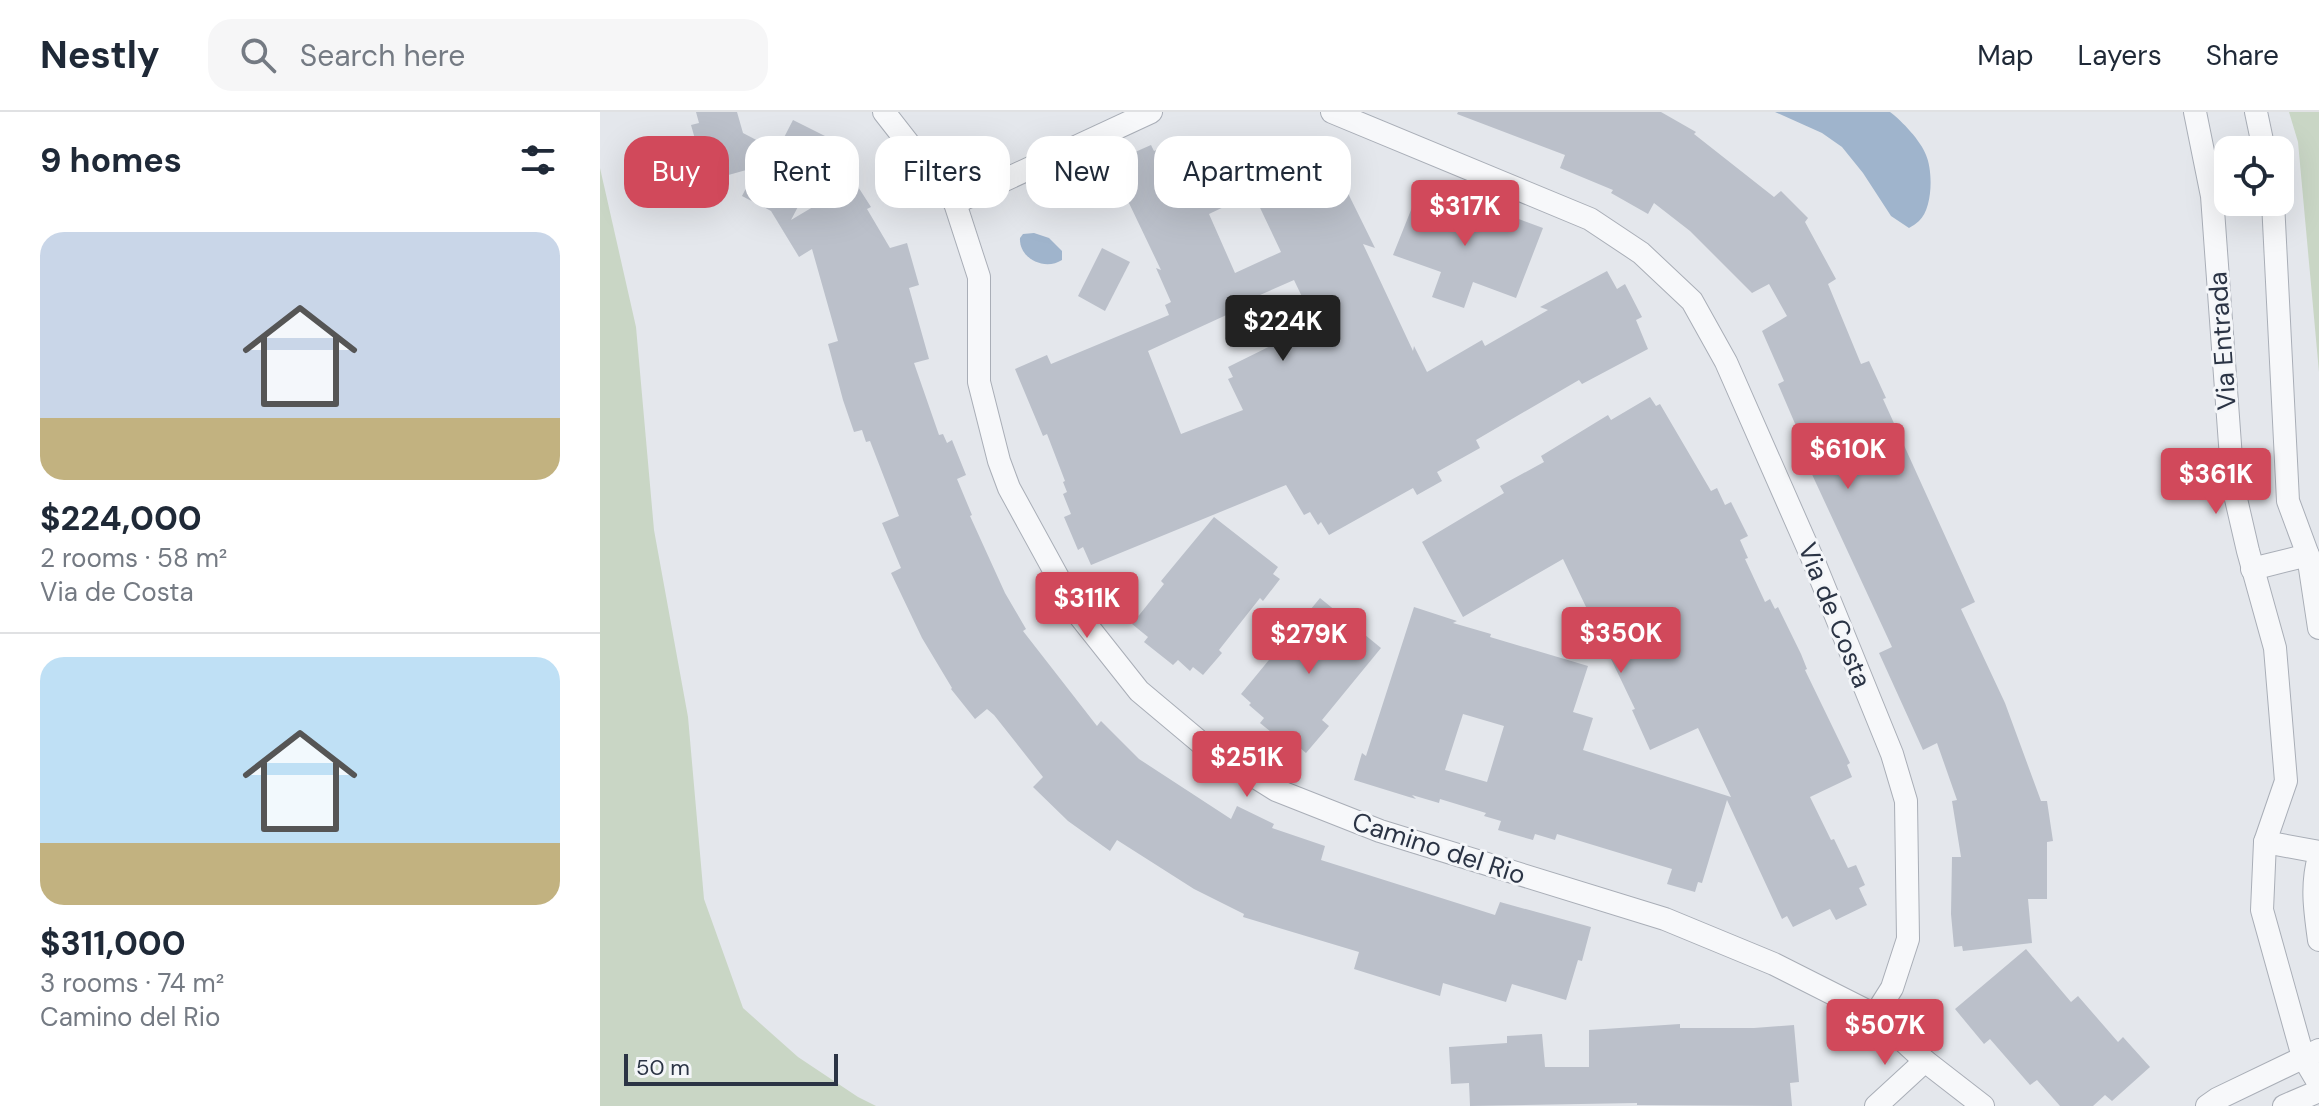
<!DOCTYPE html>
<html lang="en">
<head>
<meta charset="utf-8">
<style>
	body { margin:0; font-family:"DM Sans",sans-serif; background:#f6f6f7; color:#1f2937; height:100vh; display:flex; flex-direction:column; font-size:30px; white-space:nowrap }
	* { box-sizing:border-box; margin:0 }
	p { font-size:26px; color:#747a83 }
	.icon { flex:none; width:44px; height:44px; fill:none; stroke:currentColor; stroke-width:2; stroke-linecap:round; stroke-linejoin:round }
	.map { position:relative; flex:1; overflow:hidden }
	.drawer { display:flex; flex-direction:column; background:#fff; width:600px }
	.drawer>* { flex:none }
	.hud { position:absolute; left:24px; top:24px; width:760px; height:72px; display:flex; gap:16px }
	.controls { position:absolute; left:1614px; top:24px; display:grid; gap:16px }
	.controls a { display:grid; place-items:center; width:80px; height:80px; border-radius:16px; background:#fff; box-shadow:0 8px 32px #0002; font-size:40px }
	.scale { position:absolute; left:24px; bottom:20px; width:214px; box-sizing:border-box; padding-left:8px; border:4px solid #2b3445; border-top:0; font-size:22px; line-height:28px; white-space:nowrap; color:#2b3445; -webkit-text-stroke:6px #f4f6f9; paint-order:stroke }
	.price { position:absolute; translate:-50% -68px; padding:0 18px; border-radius:8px; background:#d1495b; color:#fff; font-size:26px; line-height:52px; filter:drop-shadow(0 2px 4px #0008) }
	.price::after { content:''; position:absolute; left:50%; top:48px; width:24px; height:18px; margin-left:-12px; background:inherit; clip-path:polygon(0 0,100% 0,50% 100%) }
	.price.active { background:#222; color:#fff }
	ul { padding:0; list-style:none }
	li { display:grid; align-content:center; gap:16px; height:424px; padding:0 40px }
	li+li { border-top:2px solid #e0e1e3 }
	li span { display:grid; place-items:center; height:248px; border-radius:24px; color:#555 }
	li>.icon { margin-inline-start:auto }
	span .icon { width:144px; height:144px; fill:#fffc; stroke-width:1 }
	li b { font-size:34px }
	h2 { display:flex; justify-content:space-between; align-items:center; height:96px; padding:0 40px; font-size:34px }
	.tag { padding:0 28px; border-radius:24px; background:#fff; box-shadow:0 8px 32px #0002; font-size:28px; line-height:72px }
	.tag.active { background:#d1495b; color:#fff }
	header { display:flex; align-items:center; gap:48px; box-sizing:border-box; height:112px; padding:0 40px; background:#fff; border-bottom:2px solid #e0e1e3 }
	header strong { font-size:38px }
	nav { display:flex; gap:44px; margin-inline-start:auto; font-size:28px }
	.search { width:560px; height:72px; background:#f6f6f7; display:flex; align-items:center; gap:20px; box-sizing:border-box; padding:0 28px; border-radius:24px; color:#747a83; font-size:30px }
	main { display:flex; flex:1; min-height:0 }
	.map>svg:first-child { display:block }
	.green { fill:#c9d6c5 }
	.water { fill:#9fb4cc }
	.building { fill:#bbc0ca; fill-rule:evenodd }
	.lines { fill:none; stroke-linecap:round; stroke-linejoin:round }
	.minor-casing { stroke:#a9aeb7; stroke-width:24 }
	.minor { stroke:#f7f8fa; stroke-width:22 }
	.labels { text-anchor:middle; stroke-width:6; stroke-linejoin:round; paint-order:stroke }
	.street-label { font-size:26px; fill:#2b3445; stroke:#f4f6f9 }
</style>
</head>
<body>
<header>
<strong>Nestly</strong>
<div class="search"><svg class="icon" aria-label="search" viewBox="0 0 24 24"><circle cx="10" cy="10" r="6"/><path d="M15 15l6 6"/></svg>Search here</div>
<nav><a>Map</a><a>Layers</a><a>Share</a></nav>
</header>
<main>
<section class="drawer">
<h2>9 homes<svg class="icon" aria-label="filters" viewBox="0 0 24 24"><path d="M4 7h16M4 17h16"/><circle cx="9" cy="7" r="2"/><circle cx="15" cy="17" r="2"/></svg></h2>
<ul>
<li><span style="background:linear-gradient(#c9d6e8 75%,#c2b280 0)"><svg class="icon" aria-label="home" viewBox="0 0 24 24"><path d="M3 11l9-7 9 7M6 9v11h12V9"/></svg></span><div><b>$224,000</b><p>2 rooms · 58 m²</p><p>Via de Costa</p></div></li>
<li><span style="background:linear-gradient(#bfe0f5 75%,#c2b280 0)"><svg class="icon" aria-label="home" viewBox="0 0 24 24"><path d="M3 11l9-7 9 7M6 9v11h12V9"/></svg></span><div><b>$311,000</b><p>3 rooms · 74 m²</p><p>Camino del Rio</p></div></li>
</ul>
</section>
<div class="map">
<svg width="1719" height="994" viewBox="0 0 1719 994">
	<rect width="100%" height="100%" fill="#e4e7ec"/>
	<g class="green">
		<polygon points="1689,0 1719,0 1719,260 1698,30"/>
		<polygon points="0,56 36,215 54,418 88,605 104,787 143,896 198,945 258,985 276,994 0,994"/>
	</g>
	<g class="water">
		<path d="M1175 0H1290C1302 9 1321 29 1326 43 1333 59 1333 96 1319 109 1316 112 1312 114 1309 116L1291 104 1263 61 1242 35 1222 21Z"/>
		<path d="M434 121 449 126 462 139V148C445 159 419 147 420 126L423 122Z"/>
	</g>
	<g class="building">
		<polygon points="96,0 137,0 143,21 177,39 193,8 233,28 191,108 255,70 271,95 267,97 290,136 307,131 319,173 309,176 329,247 314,251 339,323 343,322 347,331 352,328 366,363 357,367 372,403 370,404 405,481 426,517 423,519 497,614 501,609 539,647 631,707 637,694 674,712 672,716 725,734 721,748 895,803 900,790 991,815 982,849 978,848 966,888 912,872 906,890 843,871 840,884 754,857 759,840 643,805 644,802 594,777 517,728 510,739 468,709 433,675 443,665 394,603 387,597 375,607 351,577 352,576 322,526 291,461 301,456 282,411 299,404 270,329 266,330 262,318 254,320 243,288 228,232 238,229 212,137 199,145 171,99 142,84 157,55 107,69 91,13 99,11"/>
		<polygon points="858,0 1061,0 1096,20 1094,22 1174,85 1181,79 1208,106 1205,110 1236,167 1228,172 1261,252 1269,249 1286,286 1283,287 1375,490 1361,497 1405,591 1441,689 1447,689 1453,729 1447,730 1447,787 1428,787 1432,831 1363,839 1362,834 1354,835 1351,802 1352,745 1361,745 1352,689 1357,688 1337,631 1323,638 1279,541 1292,535 1197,330 1202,328 1178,272 1184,269 1162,219 1187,204 1169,172 1152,181 1090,119 1054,91 1048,102 1011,81 1013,78 960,56 965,43 857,2"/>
		<path d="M711 28 729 67 739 63 775 136 763 132 813 239 814 234 827 260 882 228 885 234 948 198 940 195 1007 159 1017 177 1025 172 1042 205 1036 208 1048 237 982 272 979 268 876 328 880 336 837 360 842 369 817 383 813 376 729 423 721 410 718 413 710 400 704 403 686 373 491 453 483 435 478 438 464 405 471 402 463 382 467 380 463 370 465 369 447 322 443 324 415 257 447 243 451 252 569 203 565 193 571 190 556 156 561 158 528 89 518 94 503 62 520 55 517 48 551 33 554 39 570 32 572 35 583 29 604 73 697 30 698 33ZM653 81 681 140 635 161 609 102ZM694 168 715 212 628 255 633 265 628 267 643 298 581 322 548 239 646 194 644 190Z"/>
		<polygon points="826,71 854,81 848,97 911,120 916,106 943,116 916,186 873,170 864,196 832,185 841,160 793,143 819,78 823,80"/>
		<polygon points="502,136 530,150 505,199 478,184"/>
		<path d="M1050 285 1056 294 1060 292 1111 379 1117 376 1125 393 1131 390 1148 424 1140 428 1148 446 1145 447 1165 490 1170 487 1175 497 1178 495 1201 542 1207 557 1205 558 1250 651 1247 653 1252 665 1210 685 1231 728 1234 727 1248 756 1256 753 1265 773 1259 776 1267 793 1236 808 1230 797 1193 815 1187 804 1182 807 1127 688 1102 771 1098 770 1095 780 1067 772 1072 757 957 722 955 728 935 722 933 728 898 718 901 709 884 704 886 701 840 687 839 691 812 683 816 687 809 685 754 668 762 641 766 644 814 495 857 509 853 511 891 522 890 525 988 554 973 600 993 606 983 638 1131 685 1098 616 1050 638 1032 598 1035 597 963 447 863 505 822 430 904 381 900 374 944 350 941 344 1008 303 1011 308ZM863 602 904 614 887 670 845 658Z"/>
		<polygon points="614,405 678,455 673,462 680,467 663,489 660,486 619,538 622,541 603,563 593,555 590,559 578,548 573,553 544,530 548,525 532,512 564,472 561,469"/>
		<polygon points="720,486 781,536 722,608 729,614 706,641 692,629 688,634 660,611 664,606 649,593 651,591 641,582"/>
		<polygon points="1426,837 1471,890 1478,884 1518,930 1523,925 1550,955 1512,989 1505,983 1493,994 1460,994 1437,968 1430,973 1390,927 1384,932 1355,897"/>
		<polygon points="1080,912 1080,916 1154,916 1194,913 1199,970 1190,971 1192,994 1037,993 1037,991 870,994 869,971 851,972 849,935 907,931 907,924 942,922 945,955 989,955 989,918"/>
	</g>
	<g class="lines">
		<defs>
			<g id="minor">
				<polyline points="284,0 355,91 379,165 379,270 399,349 409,376 478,502 539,579 601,631 676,678 780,719 1065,807 1174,852 1275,903 1325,949 1383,994"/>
				<polyline points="732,0 990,107 1041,141 1092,189 1126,250 1214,450 1292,642 1306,689 1308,827 1292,876 1275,903"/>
				<polyline points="1595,0 1612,84 1633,374 1648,439 1675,536 1686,669 1665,730 1662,798 1703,945 1719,972"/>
				<polyline points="1656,0 1664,38"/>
				<polyline points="1673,90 1688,389 1708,443 1719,516"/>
				<polyline points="355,91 551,0"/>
				<polyline points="1652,457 1708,443"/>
				<polyline points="1665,730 1719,740"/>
				<path d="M1719 745C1711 773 1715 799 1719 828"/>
				<polyline points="1276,994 1325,949"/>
				<polyline points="1607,994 1617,987 1719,938"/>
				<polyline points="1684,994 1719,979"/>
			</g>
		</defs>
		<use href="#minor" class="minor-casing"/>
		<use href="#minor" class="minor"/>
	</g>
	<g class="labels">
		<g class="street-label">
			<text transform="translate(1622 229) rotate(-94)" y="9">Via Entrada</text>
			<text transform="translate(1235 503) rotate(68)" y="9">Via de Costa</text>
			<text transform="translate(839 736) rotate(18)" y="9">Camino del Rio</text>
		</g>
	</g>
</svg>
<div class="controls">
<a><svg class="icon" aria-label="locate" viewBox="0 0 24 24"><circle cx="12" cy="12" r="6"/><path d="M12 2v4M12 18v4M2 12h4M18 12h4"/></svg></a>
</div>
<div class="scale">50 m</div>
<b class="price" style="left:865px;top:136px">$317K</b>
<b class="price active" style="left:683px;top:251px">$224K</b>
<b class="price" style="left:1248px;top:379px">$610K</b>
<b class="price" style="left:1616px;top:404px">$361K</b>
<b class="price" style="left:487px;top:528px">$311K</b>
<b class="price" style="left:1021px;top:563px">$350K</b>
<b class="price" style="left:709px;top:564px">$279K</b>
<b class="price" style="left:647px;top:687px">$251K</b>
<b class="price" style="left:1285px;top:955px">$507K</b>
<div class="hud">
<a class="tag active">Buy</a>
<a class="tag">Rent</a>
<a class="tag">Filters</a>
<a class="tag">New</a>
<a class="tag">Apartment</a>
</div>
</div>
</main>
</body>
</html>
